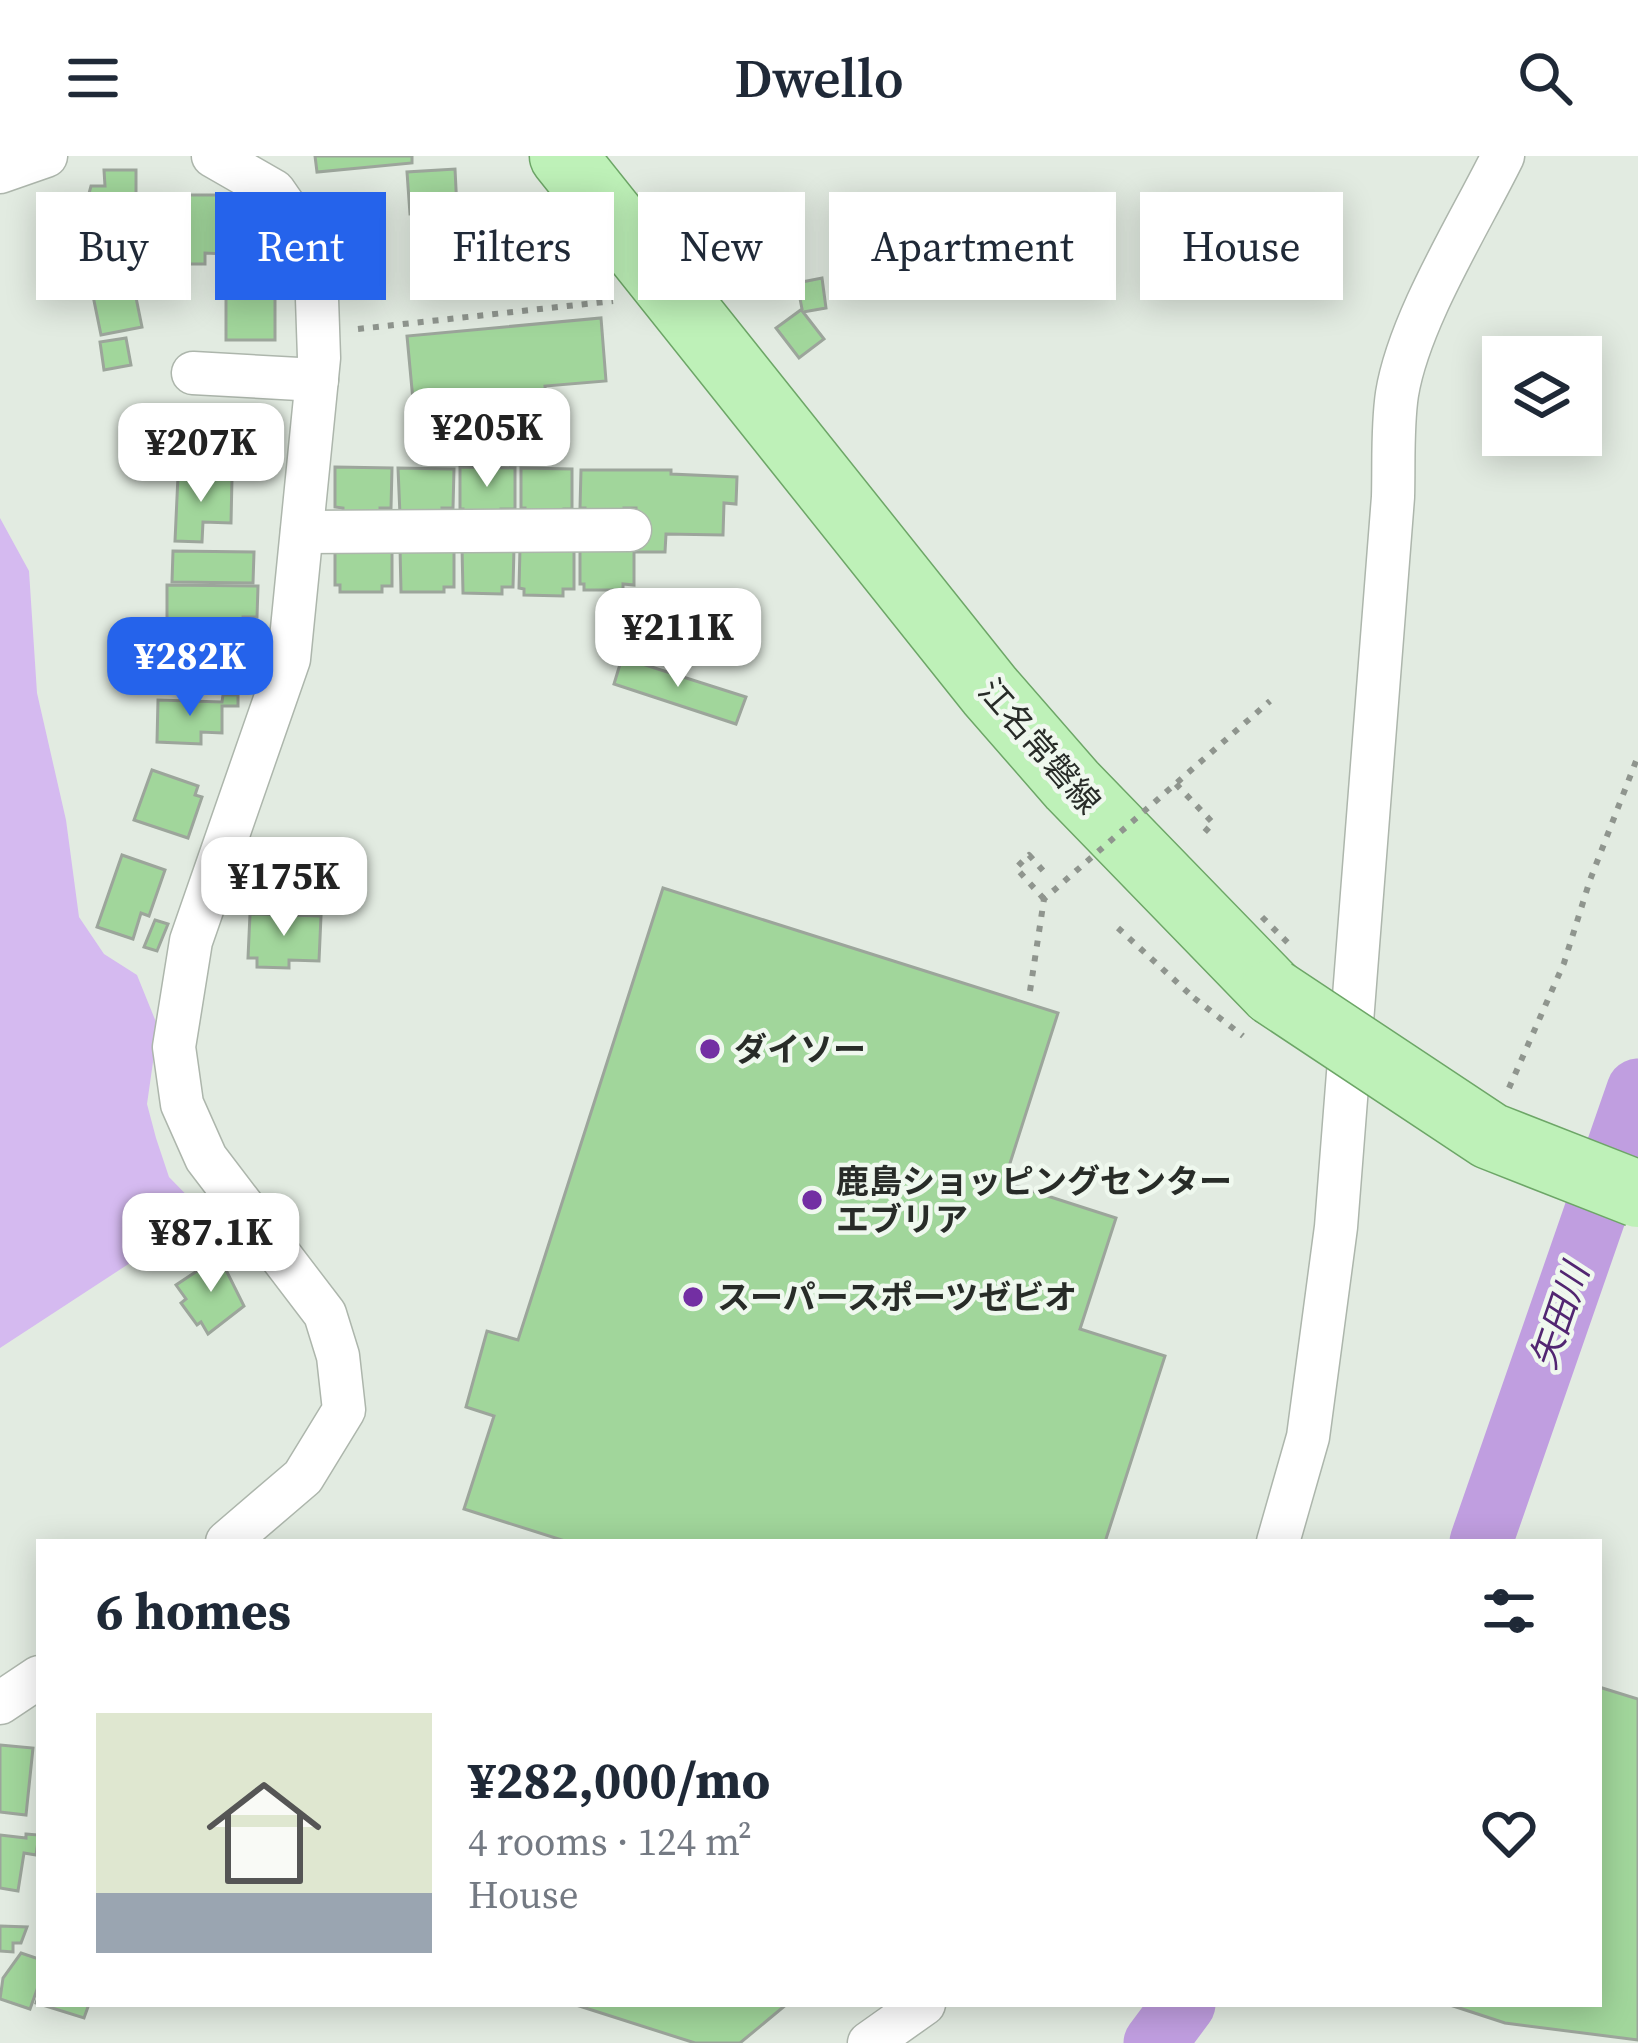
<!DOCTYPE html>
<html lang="en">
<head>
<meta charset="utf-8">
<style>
	body { margin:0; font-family:"Source Serif 4","Noto Sans JP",serif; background:#f2f2f3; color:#1f2937; height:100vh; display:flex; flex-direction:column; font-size:45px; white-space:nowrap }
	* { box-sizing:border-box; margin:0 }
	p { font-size:39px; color:#747a83 }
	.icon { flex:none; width:66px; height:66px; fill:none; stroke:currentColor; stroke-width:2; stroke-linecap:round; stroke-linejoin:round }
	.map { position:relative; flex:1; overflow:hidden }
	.sheet { position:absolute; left:36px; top:1383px; width:1566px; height:468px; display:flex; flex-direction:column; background:#fff; border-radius:0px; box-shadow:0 6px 30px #0003 }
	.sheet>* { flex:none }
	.hud { position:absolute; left:36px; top:36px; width:1566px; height:108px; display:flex; gap:24px }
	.tools { position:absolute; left:1482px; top:180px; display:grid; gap:24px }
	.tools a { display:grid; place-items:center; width:120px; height:120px; border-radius:0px; background:#fff; box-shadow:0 6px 30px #0003; font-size:60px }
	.price { position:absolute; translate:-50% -102px; padding:0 27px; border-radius:24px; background:#fff; color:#222; font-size:39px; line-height:78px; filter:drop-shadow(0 3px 6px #0008) }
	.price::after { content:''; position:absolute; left:50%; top:72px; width:36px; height:27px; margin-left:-18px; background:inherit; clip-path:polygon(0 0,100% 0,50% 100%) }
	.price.selected { background:#2563eb; color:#fff }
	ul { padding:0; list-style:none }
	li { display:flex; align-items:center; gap:36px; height:300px; padding:0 60px }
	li+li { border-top:3px solid #e0e1e3 }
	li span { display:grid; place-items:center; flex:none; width:336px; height:240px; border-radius:0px; color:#555 }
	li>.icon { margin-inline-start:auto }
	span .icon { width:144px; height:144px; fill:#fffc; stroke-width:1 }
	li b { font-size:51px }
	h2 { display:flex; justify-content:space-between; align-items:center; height:144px; padding:0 60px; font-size:51px }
	.pill { padding:0 42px; border-radius:0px; background:#fff; box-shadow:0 6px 30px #0003; font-size:42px; line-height:108px }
	.pill.selected { background:#2563eb; color:#fff }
	header { display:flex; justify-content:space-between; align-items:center; height:156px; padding:0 60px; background:#fff; font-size:54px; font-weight:600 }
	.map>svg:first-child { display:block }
	.green { fill:#d5baf0 }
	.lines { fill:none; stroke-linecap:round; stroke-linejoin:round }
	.river { stroke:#c09ee0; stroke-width:63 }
	.building { fill:#a1d69b; stroke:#9ca59b; stroke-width:3 }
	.street-casing { stroke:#adb6ac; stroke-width:45 }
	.primary-casing { stroke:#6da667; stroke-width:69 }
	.path { stroke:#8f958e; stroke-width:6; stroke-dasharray:6 9; stroke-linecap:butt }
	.street { stroke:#fff; stroke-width:42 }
	.primary { stroke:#bef1b8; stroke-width:66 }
	.primary-bridge-casing { stroke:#6da667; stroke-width:69; stroke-linecap:butt }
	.path-bridge { stroke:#8f958e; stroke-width:6; stroke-dasharray:6 9; stroke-linecap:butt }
	.primary-bridge { stroke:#bef1b8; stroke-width:66 }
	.poi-dot { fill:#732fa3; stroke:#eff8ee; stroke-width:4.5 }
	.labels { text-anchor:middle; stroke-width:9; stroke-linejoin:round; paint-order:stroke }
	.street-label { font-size:33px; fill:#282c28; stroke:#eff8ee }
	.poi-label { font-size:33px; font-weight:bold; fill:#282c28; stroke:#eff8ee; text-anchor:start }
	.water-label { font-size:36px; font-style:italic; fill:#522672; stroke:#eff8ee }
</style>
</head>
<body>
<header><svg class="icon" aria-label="menu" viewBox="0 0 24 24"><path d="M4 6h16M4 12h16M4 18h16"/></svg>Dwello<svg class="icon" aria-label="search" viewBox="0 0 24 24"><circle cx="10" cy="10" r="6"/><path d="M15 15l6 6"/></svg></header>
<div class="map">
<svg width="1638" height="1887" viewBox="0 0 1638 1887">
	<rect width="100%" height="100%" fill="#e2ebe1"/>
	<polygon class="green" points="0,362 29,415 37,537 66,664 79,761 104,798 137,819 158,871 147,948 156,982 169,1021 205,1058 0,1192"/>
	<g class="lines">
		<g class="river">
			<polyline points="1481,1386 1638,934"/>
			<polyline points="1155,1887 1184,1848"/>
		</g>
	</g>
	<g class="building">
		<polygon points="315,0 412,0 412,7 317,16"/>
		<polygon points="455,13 457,53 446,55 447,67 425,68 424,57 410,58 407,16"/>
		<polygon points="104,14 136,14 136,39 226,39 226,98 205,97 205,108 136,108 136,67 81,67 91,30 105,30"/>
		<polygon points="132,122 142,171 101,179 91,130"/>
		<polygon points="822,122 826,152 803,156 824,183 799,202 776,172 802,153 797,127"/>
		<rect x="226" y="134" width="49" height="50"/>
		<polygon points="601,162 606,225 545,230 546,243 414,255 407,180"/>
		<polygon points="126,182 131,209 104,214 100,186"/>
		<polygon points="335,311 392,312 391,352 380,352 380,358 343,358 343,352 335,351"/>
		<polygon points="460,311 515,312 515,353 501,353 501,359 463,358 463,353 460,353"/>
		<polygon points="398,312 454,313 453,352 442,352 442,359 400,359"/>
		<polygon points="521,312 572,313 572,353 564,353 564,360 525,359 525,352 521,352"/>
		<polygon points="581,314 671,314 671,318 737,321 736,348 724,347 723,379 666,378 665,396 634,396 634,429 623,428 623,434 584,434 584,428 580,428 580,389 635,389 636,352 624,352 624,358 585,358 585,352 580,352"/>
		<polygon points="178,320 232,322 231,367 203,366 202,386 175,385"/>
		<polygon points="335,391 392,392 392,430 382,430 382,436 340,436 340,429 335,429"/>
		<polygon points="400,391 454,392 454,431 444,431 444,436 401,436"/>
		<polygon points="462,391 514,392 513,431 502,431 502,438 463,437"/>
		<polygon points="520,392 574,392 574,433 563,433 563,440 524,439 524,433 519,432"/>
		<polygon points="173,395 254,396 253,427 172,426"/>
		<polygon points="167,429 258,430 257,461 243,461 242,480 197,480 197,487 167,487"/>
		<polygon points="245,493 260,495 254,530 240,528"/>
		<polygon points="624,495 641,499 639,507 746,541 736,568 614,528"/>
		<polygon points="223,539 238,539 238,550 222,550 222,577 201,576 201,588 157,586 158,544 222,546"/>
		<polygon points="152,614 198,630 195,639 202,641 188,682 134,664"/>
		<polygon points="122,699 165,714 149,760 141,757 133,783 97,771"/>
		<polygon points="663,732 1058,857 1004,1026 1116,1062 1080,1173 1165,1200 1105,1386 568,1386 464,1353 494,1260 466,1251 487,1175 518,1184"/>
		<polygon points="250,758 321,760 319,805 289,804 289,812 257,811 257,802 248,802"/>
		<polygon points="155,764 168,768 157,795 144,791"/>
		<polygon points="224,1097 232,1110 226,1114 244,1150 208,1178 201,1166 197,1169 181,1147 186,1143 176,1129"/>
		<polygon points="1599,1531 1638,1543 1638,1884 1505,1867 1447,1848 1599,1848"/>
		<polygon points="0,1589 33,1592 26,1659 0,1656"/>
		<polygon points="26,1678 39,1679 36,1699 24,1697 18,1735 0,1732 0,1679 26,1682"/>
		<polygon points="0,1770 27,1771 21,1787 13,1787 13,1796 0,1795"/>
		<polygon points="21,1797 39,1803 39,1828 30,1853 0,1843 3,1822"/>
		<polygon points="39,1838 39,1848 89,1848 84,1862 36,1847"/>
		<polygon points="573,1848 787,1848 740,1887 695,1887"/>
	</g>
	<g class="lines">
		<defs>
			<g id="street">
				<polyline points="213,0 274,35 301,74 316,113 319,202 289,503 191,785 174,891 182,948 206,1002 325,1158 338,1200 344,1254 303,1321 227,1386"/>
				<polyline points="0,16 46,0"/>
				<polyline points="193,217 317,224"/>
				<polyline points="302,376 630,374"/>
				<path d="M1278 1386 1308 1281 1336 1071 1393 341C1394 308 1392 271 1397 238 1409 164 1469 69 1503 0"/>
				<polyline points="0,1547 39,1521"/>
				<polyline points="869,1887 924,1848"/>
			</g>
			<polyline id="primary" points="563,0 990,535 1072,629 1273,836"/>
		</defs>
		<use href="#street" class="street-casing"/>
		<use href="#primary" class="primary-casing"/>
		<g class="path">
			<polyline points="358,173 613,145"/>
			<polyline points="1176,628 1213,667 1202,679"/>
			<polyline points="1044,743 1016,712 1029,699 1046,718"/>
			<polyline points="1118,772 1194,842"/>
			<polyline points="1509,932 1564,807 1590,724 1638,600"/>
		</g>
		<use href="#street" class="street"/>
		<use href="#primary" class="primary"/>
		<defs>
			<polyline id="primary-bridge" points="1273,836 1490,980 1638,1038"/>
		</defs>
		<use href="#primary-bridge" class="primary-bridge-casing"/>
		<g class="path-bridge">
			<polyline points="1262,761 1289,788"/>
			<polyline points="1030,835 1044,743 1270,545"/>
			<polyline points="1194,842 1243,880"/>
		</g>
		<use href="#primary-bridge" class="primary-bridge"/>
	</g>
	<g class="poi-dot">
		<circle cx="710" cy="893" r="12"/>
		<circle cx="812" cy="1044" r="12"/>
		<circle cx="693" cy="1141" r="12"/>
	</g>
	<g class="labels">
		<g class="street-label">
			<text transform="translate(1040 590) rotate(49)" y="12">江名常磐線</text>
		</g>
		<g class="poi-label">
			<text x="734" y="905">ダイソー</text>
			<text x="836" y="1037">鹿島ショッピングセンター<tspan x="836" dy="38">エブリア</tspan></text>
			<text x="717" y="1153">スーパースポーツゼビオ</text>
		</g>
		<g class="water-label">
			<text transform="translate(1559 1160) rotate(-71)" y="13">矢田川</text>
		</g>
	</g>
</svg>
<div class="tools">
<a><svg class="icon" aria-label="layers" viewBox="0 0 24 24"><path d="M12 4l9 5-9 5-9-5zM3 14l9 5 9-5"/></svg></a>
</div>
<b class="price" style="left:487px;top:334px">¥205K</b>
<b class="price" style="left:201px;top:349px">¥207K</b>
<b class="price" style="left:678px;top:534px">¥211K</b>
<b class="price selected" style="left:190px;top:563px">¥282K</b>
<b class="price" style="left:284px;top:783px">¥175K</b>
<b class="price" style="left:211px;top:1139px">¥87.1K</b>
<div class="hud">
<a class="pill">Buy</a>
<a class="pill selected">Rent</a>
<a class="pill">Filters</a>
<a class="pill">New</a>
<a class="pill">Apartment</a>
<a class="pill">House</a>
</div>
<section class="sheet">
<h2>6 homes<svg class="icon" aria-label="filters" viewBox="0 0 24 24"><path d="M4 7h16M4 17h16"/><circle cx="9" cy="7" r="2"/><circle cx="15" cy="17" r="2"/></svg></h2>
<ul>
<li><span style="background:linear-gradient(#dfe7d0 75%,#9aa5b1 0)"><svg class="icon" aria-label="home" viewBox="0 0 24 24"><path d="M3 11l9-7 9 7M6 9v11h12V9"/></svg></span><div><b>¥282,000/mo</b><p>4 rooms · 124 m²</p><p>House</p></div><svg class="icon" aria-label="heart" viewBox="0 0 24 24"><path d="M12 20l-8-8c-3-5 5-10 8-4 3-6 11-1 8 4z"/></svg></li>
</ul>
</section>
</div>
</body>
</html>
